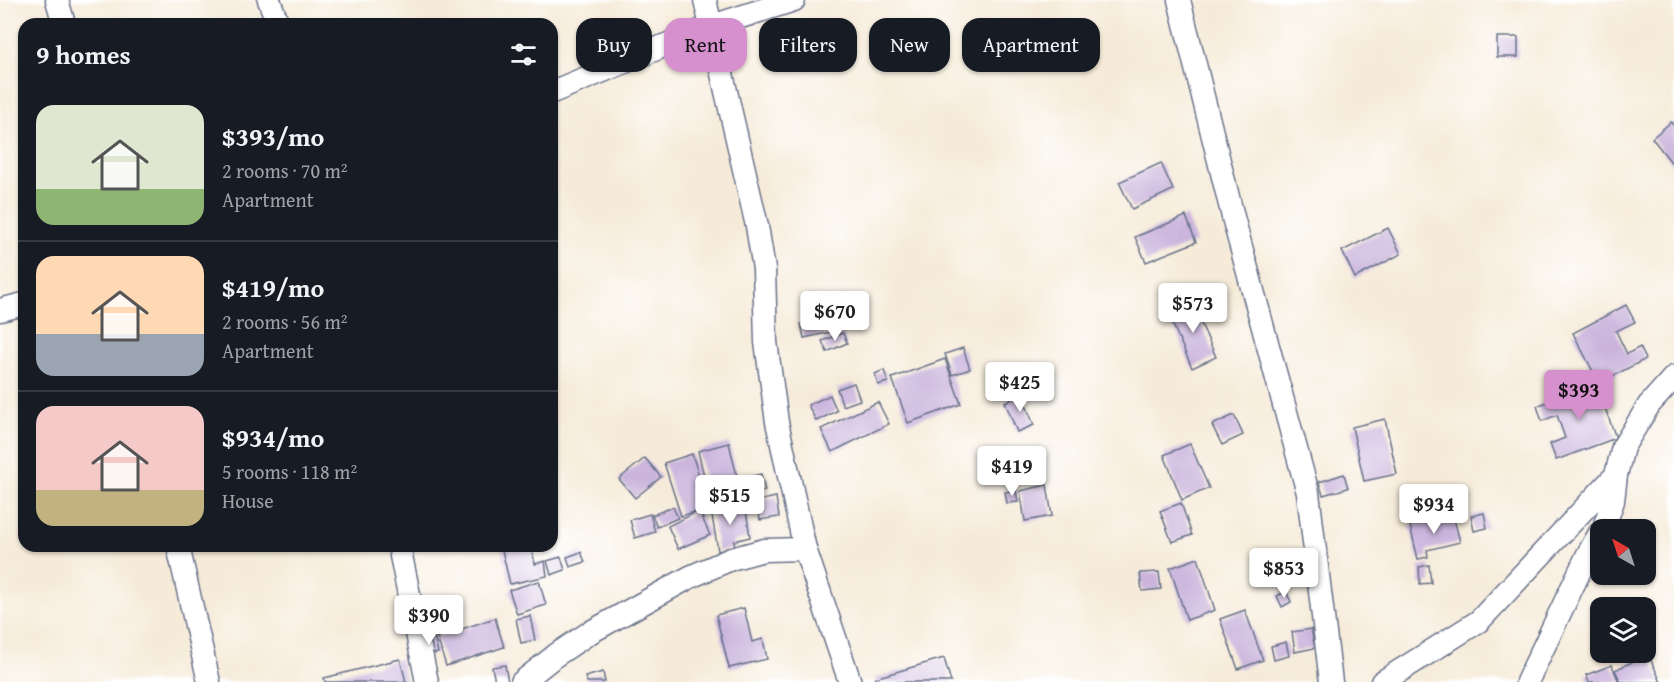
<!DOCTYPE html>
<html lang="en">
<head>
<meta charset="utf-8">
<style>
	body { margin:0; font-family:"Gentium Book Plus",serif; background:#20242c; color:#f1f3f6; height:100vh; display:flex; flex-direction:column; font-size:22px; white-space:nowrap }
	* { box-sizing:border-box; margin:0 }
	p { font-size:20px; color:#9ea1a6 }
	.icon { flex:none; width:33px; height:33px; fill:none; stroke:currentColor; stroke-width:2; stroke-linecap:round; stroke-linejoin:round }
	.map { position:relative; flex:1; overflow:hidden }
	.sheet { position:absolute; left:18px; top:18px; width:540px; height:534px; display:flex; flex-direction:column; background:#171b24; border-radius:18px; box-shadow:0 2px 4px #0004 }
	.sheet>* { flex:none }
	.hud { position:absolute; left:576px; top:18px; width:570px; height:54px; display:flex; gap:12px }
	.needle { width:39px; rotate:321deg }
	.buttons { position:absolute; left:1590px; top:519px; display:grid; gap:12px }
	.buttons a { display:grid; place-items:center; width:66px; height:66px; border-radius:12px; background:#171b24; box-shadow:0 2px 4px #0004; font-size:30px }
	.price { position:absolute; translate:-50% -51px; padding:0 14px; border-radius:6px; background:#fff; color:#222; font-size:20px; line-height:39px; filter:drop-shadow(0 2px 3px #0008) }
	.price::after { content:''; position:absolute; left:50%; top:36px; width:18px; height:14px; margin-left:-9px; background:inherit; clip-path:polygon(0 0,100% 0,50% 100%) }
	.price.selected { background:#d690ce; color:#111 }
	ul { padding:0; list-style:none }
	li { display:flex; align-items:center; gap:18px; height:150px; padding:0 18px }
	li+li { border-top:2px solid #363941 }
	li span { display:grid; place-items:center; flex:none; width:168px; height:120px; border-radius:18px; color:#555 }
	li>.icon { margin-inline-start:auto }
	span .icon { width:72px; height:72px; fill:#fffc; stroke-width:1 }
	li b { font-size:26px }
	h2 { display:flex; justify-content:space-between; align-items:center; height:72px; padding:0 18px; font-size:26px }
	.chip { padding:0 21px; border-radius:18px; background:#171b24; box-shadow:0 2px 4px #0004; font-size:21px; line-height:54px }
	.chip.selected { background:#d690ce; color:#111 }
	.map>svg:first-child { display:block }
	.building { fill:#cbb5dd }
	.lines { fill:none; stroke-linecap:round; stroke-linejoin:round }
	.minor-casing { stroke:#687189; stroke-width:25 }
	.minor { stroke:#fff; stroke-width:22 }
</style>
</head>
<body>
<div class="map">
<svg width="1674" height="682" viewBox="0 0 1674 682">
	<rect width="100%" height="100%" fill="#fff"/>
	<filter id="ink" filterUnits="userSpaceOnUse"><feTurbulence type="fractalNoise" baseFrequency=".0167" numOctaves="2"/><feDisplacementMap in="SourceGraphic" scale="12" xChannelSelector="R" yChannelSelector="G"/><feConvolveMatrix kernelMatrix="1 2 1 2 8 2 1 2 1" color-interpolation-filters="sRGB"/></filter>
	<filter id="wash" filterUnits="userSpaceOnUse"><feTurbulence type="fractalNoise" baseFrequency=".008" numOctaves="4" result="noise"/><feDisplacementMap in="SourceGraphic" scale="24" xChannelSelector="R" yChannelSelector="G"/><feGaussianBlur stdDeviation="1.35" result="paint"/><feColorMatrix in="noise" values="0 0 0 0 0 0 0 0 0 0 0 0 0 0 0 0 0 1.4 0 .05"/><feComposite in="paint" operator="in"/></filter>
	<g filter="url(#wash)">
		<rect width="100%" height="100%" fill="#f6ebd9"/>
		<g id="blocks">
			<g class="building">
				<rect x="1497" y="37" width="21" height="20"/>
				<polygon points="1671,122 1674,126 1674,166 1652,138"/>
				<polygon points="1161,163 1173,190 1132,209 1119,182"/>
				<polygon points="1186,216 1196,242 1146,262 1135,237"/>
				<polygon points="1388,228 1401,254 1355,278 1342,251"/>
				<polygon points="1206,300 1211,311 1198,317 1216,357 1192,368 1169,316"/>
				<polygon points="1626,305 1635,322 1616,331 1627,354 1640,347 1646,359 1599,383 1573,333"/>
				<polygon points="833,316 836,331 804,338 801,324"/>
				<polygon points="843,333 847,343 827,352 822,341"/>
				<polygon points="963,348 970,369 952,375 945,354"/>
				<polygon points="945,359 961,404 908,423 892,378"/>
				<polygon points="884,370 888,382 878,385 875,374"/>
				<polygon points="854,383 860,400 843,406 837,389"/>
				<polygon points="1596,383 1616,438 1556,460 1550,444 1565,438 1557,415 1542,421 1537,406"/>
				<polygon points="830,395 837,411 816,421 808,405"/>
				<polygon points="1022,395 1034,425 1017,432 1005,402"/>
				<polygon points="878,402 889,424 832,452 821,429"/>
				<polygon points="1234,415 1243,435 1222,445 1212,425"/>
				<polygon points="1385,419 1397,474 1364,481 1352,427"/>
				<polygon points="729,443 738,480 761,474 765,491 711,505 698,451"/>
				<polygon points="1190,444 1209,488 1182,500 1164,455"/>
				<polygon points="692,454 709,508 681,516 664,463"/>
				<polygon points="645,458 661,477 635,498 619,479"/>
				<polygon points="1344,474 1348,488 1323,495 1319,482"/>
				<polygon points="1047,485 1052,516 1025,521 1020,491"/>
				<polygon points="1016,490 1018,502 1007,503 1005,492"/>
				<polygon points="776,497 779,517 760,520 757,501"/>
				<polygon points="745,503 750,537 734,541 735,548 718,551 711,510"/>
				<polygon points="1181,503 1192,535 1172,542 1160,511"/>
				<polygon points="673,507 678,518 657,527 652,515"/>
				<polygon points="699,511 710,535 678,549 668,526"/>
				<polygon points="1484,513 1487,528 1474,531 1471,516"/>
				<polygon points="650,514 655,532 635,538 630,520"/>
				<polygon points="1453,515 1460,542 1427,550 1428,557 1418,559 1410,526"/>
				<polygon points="501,546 531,546 535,564 545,561 547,576 510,584"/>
				<polygon points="581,552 585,562 570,567 567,557"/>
				<polygon points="561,557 565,570 551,575 547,561"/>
				<polygon points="1198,558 1215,610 1187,620 1170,568"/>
				<polygon points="1429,565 1431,583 1420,584 1419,567"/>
				<polygon points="1159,572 1161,589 1142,591 1140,573"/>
				<polygon points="539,581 546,605 517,614 509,590"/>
				<polygon points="1286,591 1291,602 1282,607 1277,596"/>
				<polygon points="744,608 752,642 763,639 767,659 729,668 716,615"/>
				<polygon points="1245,610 1263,660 1238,669 1220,619"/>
				<polygon points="530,616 535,640 521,643 516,619"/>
				<polygon points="495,618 504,647 446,666 437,637"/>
				<polygon points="1311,629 1315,648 1295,652 1292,632"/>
				<polygon points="434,635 438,653 424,656 419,639"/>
				<polygon points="1286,642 1289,656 1274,660 1271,646"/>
				<polygon points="1648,654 1661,682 1621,682 1615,670"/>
				<polygon points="944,658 951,682 876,682 875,678"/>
				<polygon points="400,659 406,682 325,682 324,678"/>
				<polygon points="505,665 508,682 495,682 492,667"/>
				<polygon points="1612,665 1619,682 1589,682 1586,675"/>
				<polygon points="603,672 605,682 587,682 585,677"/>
			</g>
		</g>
	</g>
	<g filter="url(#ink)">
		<use href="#blocks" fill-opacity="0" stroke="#687189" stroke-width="1.5"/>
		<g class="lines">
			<defs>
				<g id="minor">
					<polyline points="57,0 64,24"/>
					<polyline points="269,0 278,24"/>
					<polyline points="705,0 757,226 764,269 766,342 777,422 805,549 850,682"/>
					<polyline points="1179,0 1234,221 1308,493 1331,682"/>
					<polyline points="552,92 712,26 794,0"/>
					<polyline points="0,310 24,304"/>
					<polyline points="1603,530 1613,501 1616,475 1623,447 1649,405 1674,377"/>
					<polyline points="178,546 209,682"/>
					<polyline points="399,546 427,682"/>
					<polyline points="522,682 556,655 589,633 690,577 731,559 764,550 805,549"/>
					<polyline points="1382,682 1479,621 1616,475"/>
					<polyline points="1527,682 1587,556 1600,533"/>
				</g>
			</defs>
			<use href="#minor" class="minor-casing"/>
			<use href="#minor" class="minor"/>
		</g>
	</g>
</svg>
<div class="buttons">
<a><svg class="needle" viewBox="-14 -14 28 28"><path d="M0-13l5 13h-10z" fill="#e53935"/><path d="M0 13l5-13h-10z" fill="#9ea1a6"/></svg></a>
<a><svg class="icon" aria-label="layers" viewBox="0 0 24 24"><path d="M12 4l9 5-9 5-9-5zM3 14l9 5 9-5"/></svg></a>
</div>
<b class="price" style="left:1193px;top:334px">$573</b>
<b class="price" style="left:835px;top:342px">$670</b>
<b class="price" style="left:1020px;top:413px">$425</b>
<b class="price selected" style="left:1579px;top:421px">$393</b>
<b class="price" style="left:1012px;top:497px">$419</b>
<b class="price" style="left:730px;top:526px">$515</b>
<b class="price" style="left:1434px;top:535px">$934</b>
<b class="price" style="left:1284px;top:599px">$853</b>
<b class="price" style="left:429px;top:646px">$390</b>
<div class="hud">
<a class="chip">Buy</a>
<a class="chip selected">Rent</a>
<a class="chip">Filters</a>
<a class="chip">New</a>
<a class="chip">Apartment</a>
</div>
<section class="sheet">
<h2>9 homes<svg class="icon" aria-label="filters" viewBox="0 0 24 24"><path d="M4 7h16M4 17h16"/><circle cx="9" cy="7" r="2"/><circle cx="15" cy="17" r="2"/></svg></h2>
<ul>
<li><span style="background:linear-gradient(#dfe7d0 70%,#8fb573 0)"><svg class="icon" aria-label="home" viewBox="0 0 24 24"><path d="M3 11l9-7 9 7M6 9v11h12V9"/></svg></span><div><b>$393/mo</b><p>2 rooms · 70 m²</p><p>Apartment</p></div></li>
<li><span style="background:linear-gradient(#ffd9b3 65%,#9aa5b1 0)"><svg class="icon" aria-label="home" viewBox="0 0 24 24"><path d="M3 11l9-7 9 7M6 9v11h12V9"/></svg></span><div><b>$419/mo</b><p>2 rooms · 56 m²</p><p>Apartment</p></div></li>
<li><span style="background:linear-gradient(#f6c9c9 70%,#c2b280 0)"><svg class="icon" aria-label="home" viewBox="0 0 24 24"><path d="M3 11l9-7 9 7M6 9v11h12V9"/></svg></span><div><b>$934/mo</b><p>5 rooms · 118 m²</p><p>House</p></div></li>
</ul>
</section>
</div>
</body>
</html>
